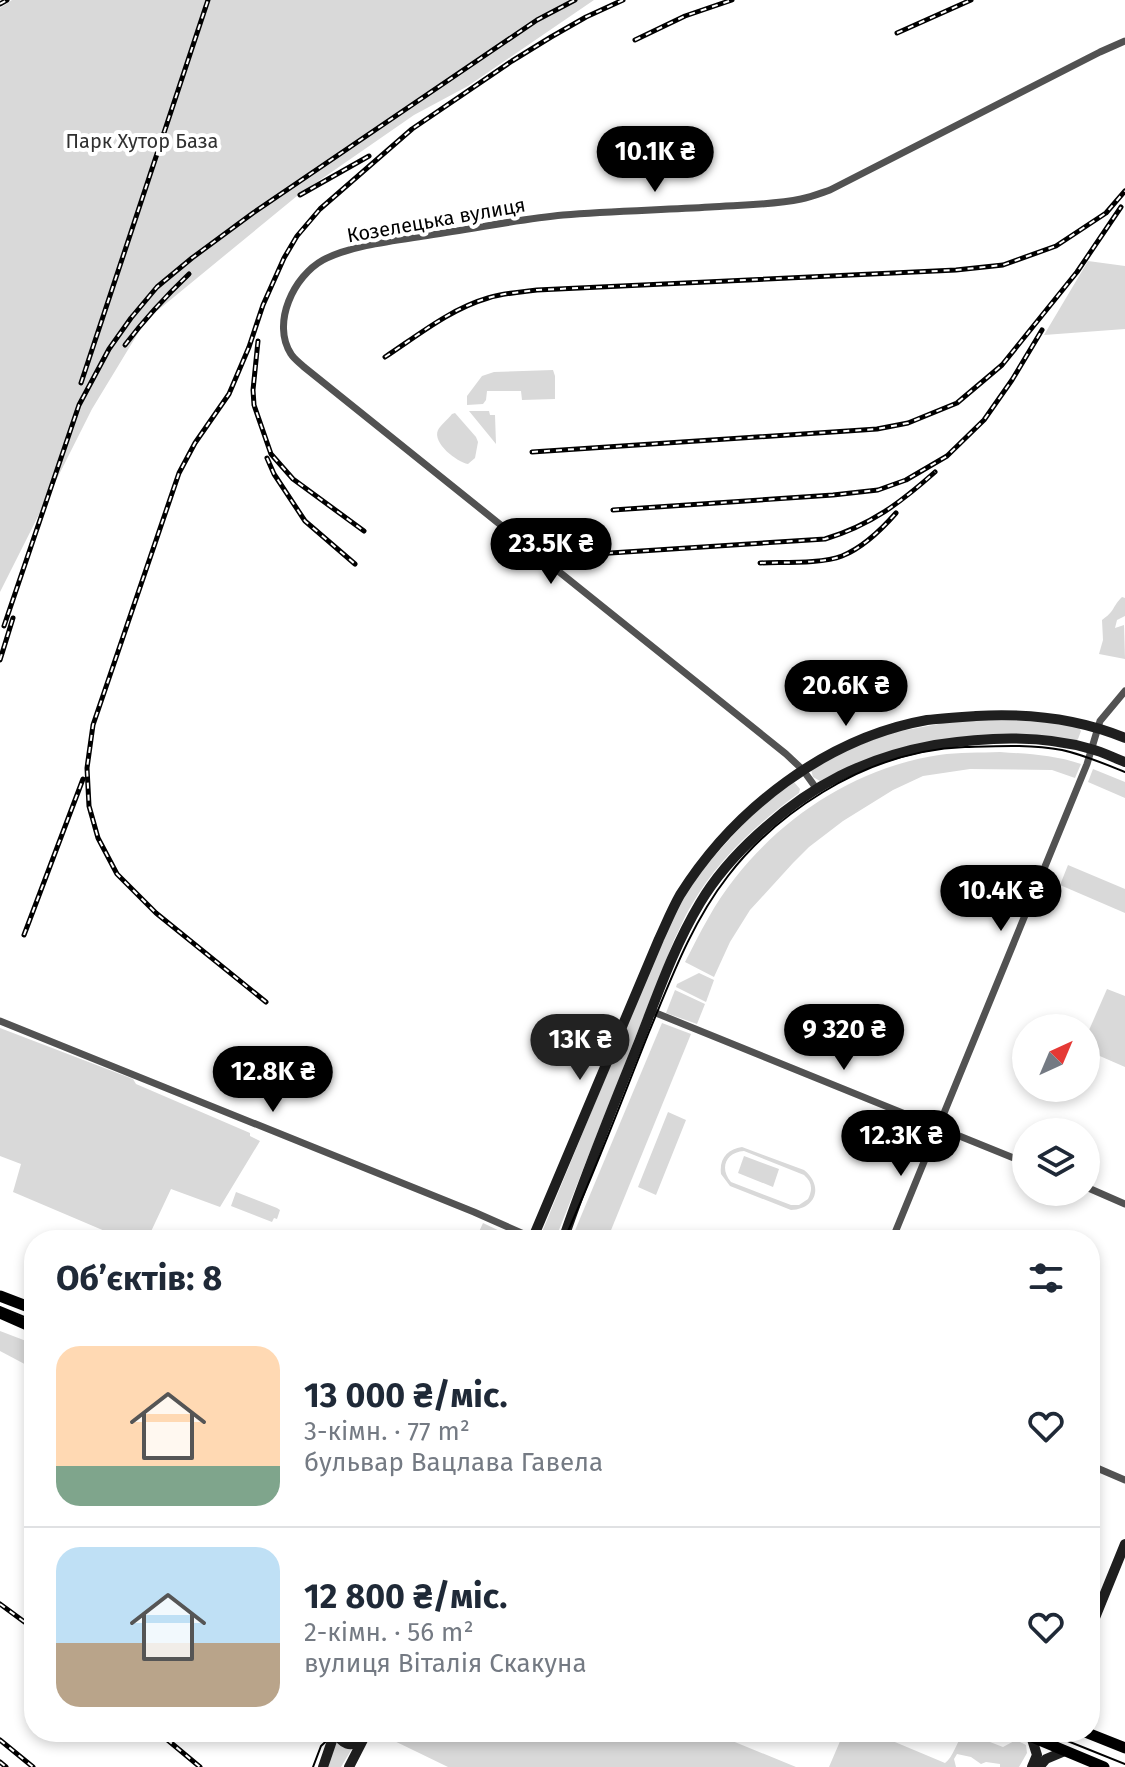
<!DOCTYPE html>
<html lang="uk">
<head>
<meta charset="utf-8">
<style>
	body { margin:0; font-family:"Fira Sans",sans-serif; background:#f6f6f7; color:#1f2937; height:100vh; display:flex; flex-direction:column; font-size:30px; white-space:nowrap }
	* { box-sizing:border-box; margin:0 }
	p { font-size:26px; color:#747a83 }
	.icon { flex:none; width:44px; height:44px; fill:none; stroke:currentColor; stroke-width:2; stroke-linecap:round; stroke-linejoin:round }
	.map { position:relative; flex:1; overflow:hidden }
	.panel { position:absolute; left:24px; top:1230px; width:1076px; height:512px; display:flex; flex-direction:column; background:#fff; border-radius:32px; box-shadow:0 4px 12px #0003 }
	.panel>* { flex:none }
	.needle { width:52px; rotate:44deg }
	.tools { position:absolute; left:1012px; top:1014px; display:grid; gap:16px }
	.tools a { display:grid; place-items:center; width:88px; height:88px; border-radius:50%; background:#fff; box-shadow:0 4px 12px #0003; font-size:40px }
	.price { position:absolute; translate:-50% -68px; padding:0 18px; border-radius:28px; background:#000; color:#fff; font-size:26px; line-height:52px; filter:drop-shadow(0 2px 4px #0008) }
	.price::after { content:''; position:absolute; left:50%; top:48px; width:24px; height:18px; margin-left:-12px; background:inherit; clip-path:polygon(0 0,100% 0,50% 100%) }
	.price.active { background:#222; color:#fff }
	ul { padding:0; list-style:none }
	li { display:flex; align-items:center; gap:24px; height:200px; padding:0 32px }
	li+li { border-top:2px solid #e0e1e3 }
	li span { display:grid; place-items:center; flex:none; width:224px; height:160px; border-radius:24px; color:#555 }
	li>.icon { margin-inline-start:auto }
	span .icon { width:96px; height:96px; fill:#fffc; stroke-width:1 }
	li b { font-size:34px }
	h2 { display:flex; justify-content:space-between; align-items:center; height:96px; padding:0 32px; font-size:34px }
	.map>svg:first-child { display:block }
	.green { fill:#d9d9d9; fill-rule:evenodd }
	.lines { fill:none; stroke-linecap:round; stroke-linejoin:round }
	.street { stroke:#525252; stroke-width:7 }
	.secondary { stroke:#1f1f1f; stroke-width:10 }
	.primary { stroke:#000; stroke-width:11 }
	.tram { stroke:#000; stroke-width:2 }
	.rail-casing { stroke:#000; stroke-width:5 }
	.rail { stroke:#fff; stroke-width:2; stroke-dasharray:6; stroke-linecap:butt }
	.labels { text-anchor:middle; stroke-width:8; stroke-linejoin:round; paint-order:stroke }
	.park-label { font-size:20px; fill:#303030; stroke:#fff }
	.street-label { font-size:20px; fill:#000; stroke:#fff }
</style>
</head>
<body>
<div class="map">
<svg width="1125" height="1767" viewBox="0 0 1125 1767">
	<rect width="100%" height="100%" fill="#fff"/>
	<g class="green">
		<polygon points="12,0 594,0 468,86 414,115 297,196 146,320 92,409 0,592 0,8"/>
		<polygon points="1088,261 1125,266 1125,329 1044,335"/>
		<polygon points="553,370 555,376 555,399 522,400 521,391 487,391 486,400 483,404 467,405 467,396 482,376 494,372"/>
		<polygon points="469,411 489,411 490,415 495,415 496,444"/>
		<path d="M455 413 476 437 478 442 475 458 468 464C457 462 432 443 438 430 441 425 448 419 452 414Z"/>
		<path d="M1122 597 1125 598V616L1117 620 1115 628 1124 625 1125 659 1099 654 1103 640 1102 620C1115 611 1112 607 1122 597Z"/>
		<polygon points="960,720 1046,721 1078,726 1081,731 1078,739 1075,742 1009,735 859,762 820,781 813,777 811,770 852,748 890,733"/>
		<path d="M1000 752C1028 754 1054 755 1081 764L1075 778 1052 770 970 769 923 776 893 790 843 821 809 847 793 863 750 910 730 942 714 977 685 962C700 933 714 904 735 878 785 814 859 767 939 755 959 752 980 753 1000 752Z"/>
		<polygon points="1093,769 1125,782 1125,798 1088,782"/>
		<path d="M794 782 800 789 799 793C757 824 717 860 691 906 684 917 680 929 674 940L555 1240 540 1237 664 935 682 898 709 862 755 811Z"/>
		<polygon points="1068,865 1125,889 1125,913 1060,885"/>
		<polygon points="699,973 714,980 706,1002 676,987 677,984"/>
		<polygon points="1107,989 1125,996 1125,1067 1086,1050 1086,1037"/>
		<polygon points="675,990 705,1004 697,1024 666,1013"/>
		<polygon points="662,1023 691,1034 607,1240 571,1240"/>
		<polygon points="0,1028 133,1079 136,1084 250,1133 250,1136 260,1141 220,1207 171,1189 147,1240 126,1240 13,1192 21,1164 0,1156"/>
		<polygon points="668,1112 686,1120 656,1195 638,1187"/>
		<path d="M742 1147 804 1170C824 1186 816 1209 791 1210L730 1186 721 1174C719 1158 728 1149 742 1147ZM744 1151 804 1175C812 1182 813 1189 808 1199L799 1205H791L731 1182C719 1168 726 1152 744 1151Z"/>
		<polygon points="744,1156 779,1169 773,1187 738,1173"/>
		<polygon points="236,1192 277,1208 280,1210 277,1219 274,1218 272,1222 231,1206"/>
		<polygon points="483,1223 506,1234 503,1240 491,1240 478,1234"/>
		<polygon points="0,1331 34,1344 34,1369 0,1351"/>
		<polygon points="381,1732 727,1732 725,1738 796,1767 448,1767 380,1734"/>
		<path d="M844 1732H871L945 1763C953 1758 957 1741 964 1732L1003 1747 1016 1740 1026 1745 1027 1753 1019 1767H1000V1764L986 1762 981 1764 971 1757 957 1754 954 1759 956 1767H829Z"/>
		<polygon points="335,1741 353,1747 341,1767 325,1767"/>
	</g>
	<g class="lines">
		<g class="street">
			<path d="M816 788 803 770 786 754 304 367C300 363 294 359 291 354 271 323 294 276 323 260 351 245 399 240 430 235 474 229 519 219 563 215 612 211 661 210 710 207 740 205 772 205 801 199 811 197 821 193 830 190L1100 52 1125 41"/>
			<polyline points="651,1011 1026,1163"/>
			<polyline points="0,1021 474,1212 535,1239"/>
			<polyline points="1086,1187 1125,1204"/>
			<polyline points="892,1240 1087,764 1100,721 1125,691"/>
			<polyline points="1090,1465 1125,1480"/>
		</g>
		<g class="secondary">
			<path d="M532 1240 659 939C666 924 672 909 680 895 734 809 826 738 927 720 943 718 960 717 976 716 1028 713 1077 718 1125 738"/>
			<path d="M563 1240C585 1175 611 1111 637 1047 656 999 673 948 700 903 716 876 736 854 758 834 811 785 864 758 935 745 985 737 1041 734 1091 749 1103 752 1114 758 1125 762"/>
			<polyline points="1090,1630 1125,1544"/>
			<path d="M335 1732C342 1744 350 1748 362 1740"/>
			<polyline points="1031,1736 1037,1755 1032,1767"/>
			<polyline points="323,1767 335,1732"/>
			<polyline points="349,1767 367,1732"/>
			<polyline points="1039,1767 1046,1759 1065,1751"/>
		</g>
		<g class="primary">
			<polyline points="0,1296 34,1309"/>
			<polyline points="0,1313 34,1328"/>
			<polyline points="1020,1732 1104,1767"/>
			<polyline points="1085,1732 1125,1748"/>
		</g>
		<g class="tram">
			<path d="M564 1240C595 1172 621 1102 649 1032 671 979 692 922 728 876 754 842 787 814 823 792 867 765 914 749 965 747 997 746 1031 744 1062 750 1084 755 1105 764 1125 772"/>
			<polyline points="0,1307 34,1321"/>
			<polyline points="1045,1732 1125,1764"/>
			<polyline points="313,1767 321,1746 336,1732"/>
		</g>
		<defs>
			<g id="rail">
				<polyline points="0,4 7,0"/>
				<polyline points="897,33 971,0"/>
				<polyline points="635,40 685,16 732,0"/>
				<polyline points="300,195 369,156"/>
				<polyline points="258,341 253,390 254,405 271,454 293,479 364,531"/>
				<path d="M125 345C144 320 166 296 189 274"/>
				<path d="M385 357C417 336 450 309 488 298 504 293 521 292 537 290L956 270 1003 265 1056 246 1106 213 1125 191"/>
				<polyline points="81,383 208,0"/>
				<polyline points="532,452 877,429 908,423 957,403 1002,365 1077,272 1121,207"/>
				<polyline points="267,458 274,474 305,521 355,564"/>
				<polyline points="613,510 833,495 878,490 906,480 947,456 984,420 1012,380 1042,330"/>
				<path d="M595 554 825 539C871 525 900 503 935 472"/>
				<path d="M760 563C782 562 822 564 842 556 862 548 882 529 896 513"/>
				<polyline points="4,626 79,405 109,349 131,318 157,287 192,258 253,213 537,20 575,0"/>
				<polyline points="0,660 13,618"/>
				<polyline points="24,935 83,779"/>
				<polyline points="266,1002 156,913 117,874 98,838 89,806 87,768 93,725 179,473 195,443 229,394 249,347 263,305 284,258 297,236 320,209 412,129 512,61 551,37 586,17 623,0"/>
				<polyline points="0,1604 34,1629"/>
				<polyline points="158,1732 200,1767"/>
				<polyline points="0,1740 33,1767"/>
				<polyline points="0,1762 6,1767"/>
			</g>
		</defs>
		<use href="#rail" class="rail-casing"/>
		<use href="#rail" class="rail"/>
	</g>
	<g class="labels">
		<g class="park-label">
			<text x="142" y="148">Парк Хутор База</text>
		</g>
		<g class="street-label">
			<text transform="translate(436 220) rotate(-10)" y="7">Козелецька вулиця</text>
		</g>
	</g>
</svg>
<div class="tools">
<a><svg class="needle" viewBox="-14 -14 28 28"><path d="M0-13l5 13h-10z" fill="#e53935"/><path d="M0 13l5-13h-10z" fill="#747a83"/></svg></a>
<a><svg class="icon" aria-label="layers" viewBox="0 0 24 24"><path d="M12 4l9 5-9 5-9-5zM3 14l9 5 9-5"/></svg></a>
</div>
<b class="price" style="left:655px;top:194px">10.1K ₴</b>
<b class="price" style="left:551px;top:586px">23.5K ₴</b>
<b class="price" style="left:846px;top:728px">20.6K ₴</b>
<b class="price" style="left:1001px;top:933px">10.4K ₴</b>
<b class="price" style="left:844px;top:1072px">9 320 ₴</b>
<b class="price active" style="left:580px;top:1082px">13K ₴</b>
<b class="price" style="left:273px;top:1114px">12.8K ₴</b>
<b class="price" style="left:901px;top:1178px">12.3K ₴</b>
<section class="panel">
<h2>Об’єктів: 8<svg class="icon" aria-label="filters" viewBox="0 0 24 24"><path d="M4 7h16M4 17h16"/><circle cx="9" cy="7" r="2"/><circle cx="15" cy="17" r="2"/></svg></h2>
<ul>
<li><span style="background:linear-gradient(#ffd9b3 75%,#7fa58c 0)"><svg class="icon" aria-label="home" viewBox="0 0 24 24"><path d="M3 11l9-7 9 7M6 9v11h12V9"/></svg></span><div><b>13 000 ₴/міс.</b><p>3-кімн. · 77 m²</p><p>бульвар Вацлава Гавела</p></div><svg class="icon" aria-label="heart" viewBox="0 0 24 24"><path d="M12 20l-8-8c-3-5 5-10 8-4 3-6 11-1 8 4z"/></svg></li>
<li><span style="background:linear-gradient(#bfe0f5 60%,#b9a48a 0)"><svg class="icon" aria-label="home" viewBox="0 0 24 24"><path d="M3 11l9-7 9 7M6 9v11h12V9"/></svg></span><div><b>12 800 ₴/міс.</b><p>2-кімн. · 56 m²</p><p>вулиця Віталія Скакуна</p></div><svg class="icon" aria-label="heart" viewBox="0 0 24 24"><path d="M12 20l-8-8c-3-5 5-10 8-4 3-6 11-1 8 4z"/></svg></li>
</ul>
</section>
</div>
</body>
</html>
